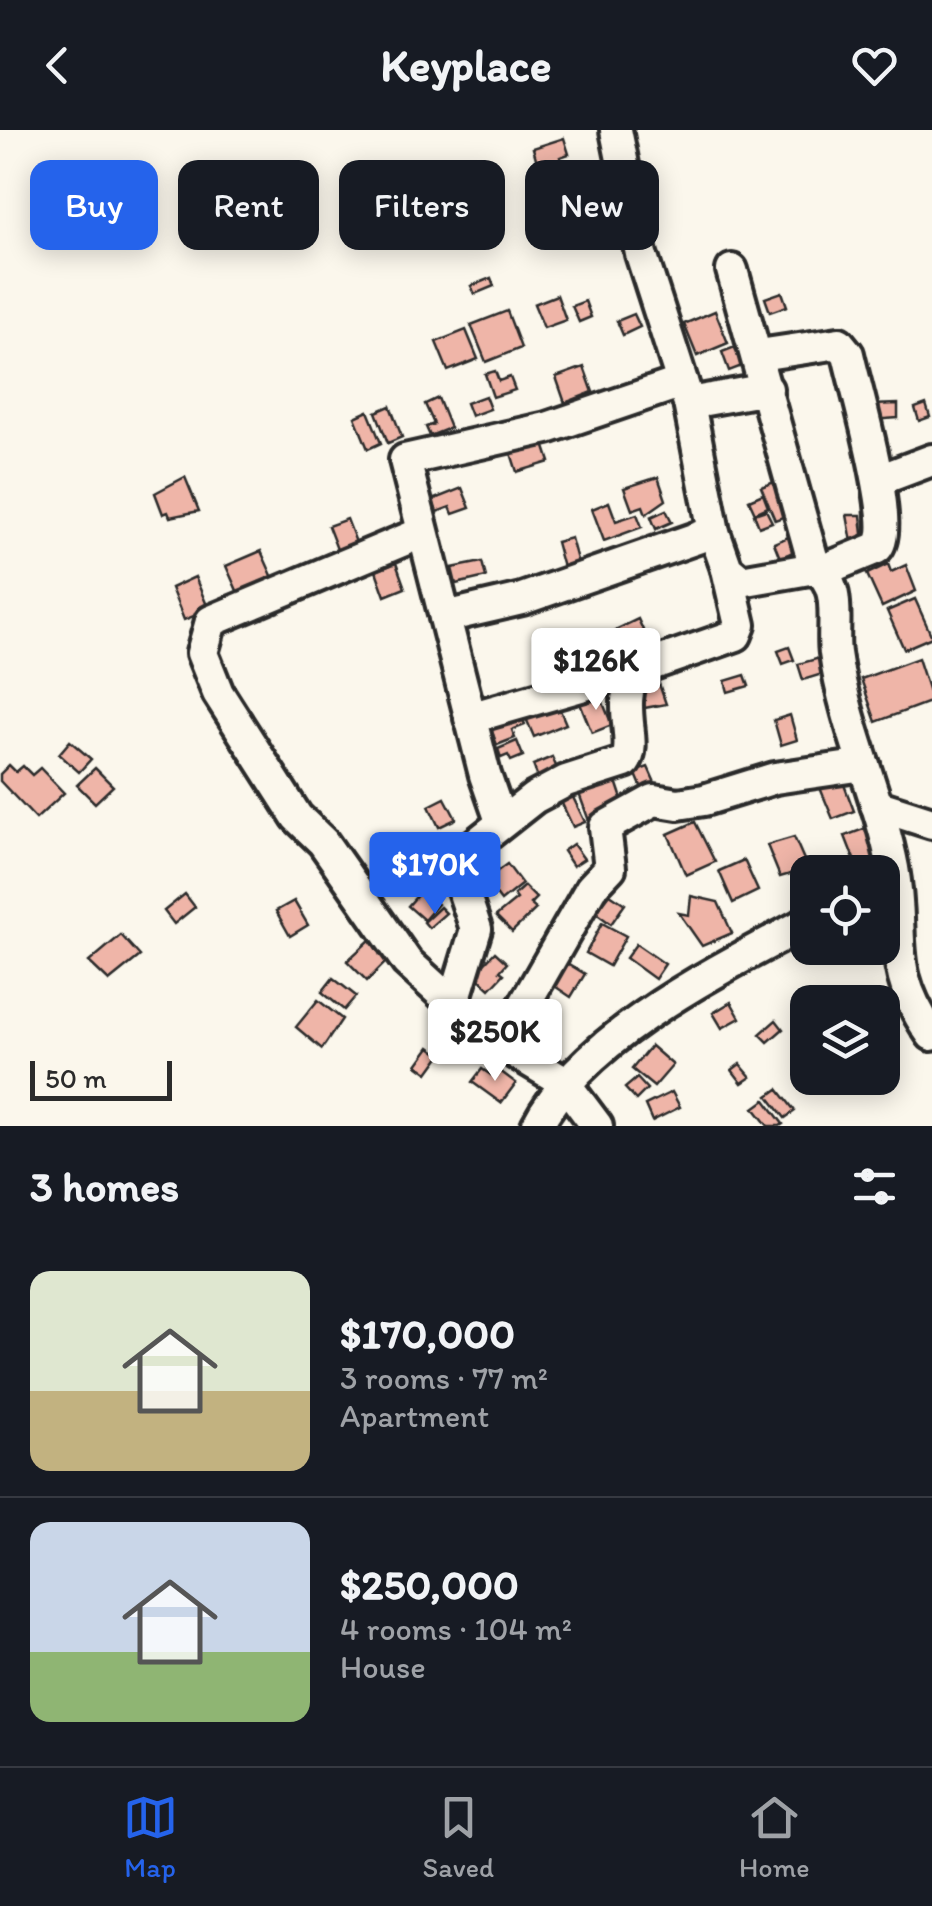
<!DOCTYPE html>
<html lang="en">
<head>
<meta charset="utf-8">
<style>
	body { margin:0; font-family:Itim,sans-serif; background:#20242c; color:#f1f3f6; height:100vh; display:flex; flex-direction:column; font-size:38px; white-space:nowrap }
	* { box-sizing:border-box; margin:0 }
	p { font-size:32px; color:#9ea1a6 }
	.icon { flex:none; width:55px; height:55px; fill:none; stroke:currentColor; stroke-width:2; stroke-linecap:round; stroke-linejoin:round }
	.map { position:relative; height:996px; overflow:hidden }
	.side { display:flex; flex-direction:column; background:#171b24; flex:1 }
	.side>* { flex:none }
	.guide { position:absolute; left:30px; top:30px; width:872px; height:90px; display:flex; gap:20px }
	.controls { position:absolute; left:790px; top:725px; display:grid; gap:20px }
	.controls a { display:grid; place-items:center; width:110px; height:110px; border-radius:20px; background:#171b24; box-shadow:0 5px 25px #0003; font-size:50px }
	.scale { position:absolute; left:30px; bottom:25px; width:142px; box-sizing:border-box; padding-left:10px; border:5px solid #2b2b2b; border-top:0; font-size:28px; line-height:35px; white-space:nowrap; color:#2b2b2b; -webkit-text-stroke:8px #fbf7ec; paint-order:stroke }
	.price { position:absolute; translate:-50% -85px; padding:0 22px; border-radius:10px; background:#fff; color:#222; font-size:32px; line-height:65px; filter:drop-shadow(0 2px 5px #0008) }
	.price::after { content:''; position:absolute; left:50%; top:60px; width:30px; height:22px; margin-left:-15px; background:inherit; clip-path:polygon(0 0,100% 0,50% 100%) }
	.price.selected { background:#2563eb; color:#fff }
	ul { padding:0; list-style:none }
	li { display:flex; align-items:center; gap:30px; height:250px; padding:0 30px }
	li+li { border-top:2px solid #363941 }
	li span { display:grid; place-items:center; flex:none; width:280px; height:200px; border-radius:20px; color:#555 }
	li>.icon { margin-inline-start:auto }
	span .icon { width:120px; height:120px; fill:#fffc; stroke-width:1 }
	li b { font-size:42px }
	h2 { display:flex; justify-content:space-between; align-items:center; height:120px; padding:0 30px; font-size:42px }
	.tag { padding:0 35px; border-radius:20px; background:#171b24; box-shadow:0 5px 25px #0003; font-size:35px; line-height:90px }
	.tag.selected { background:#2563eb; color:#fff }
	header { display:flex; justify-content:space-between; align-items:center; height:130px; padding:0 30px; background:#171b24; font-size:45px; font-weight:700 }
	.tabs { display:flex; justify-content:space-around; align-items:center; height:140px; border-top:2px solid #363941; background:#171b24; font-size:28px; color:#9ea1a6 }
	.tabs a { display:grid; justify-items:center; gap:5px }
	.tabs .selected { color:#2563eb }
	.map>svg:first-child { display:block }
	.building { fill:#efb5a8; stroke:#2b2b2b; stroke-width:2.5 }
	.lines { fill:none; stroke-linecap:round; stroke-linejoin:round }
	.minor-casing { stroke:#2b2b2b; stroke-width:38 }
	.minor { stroke:#fbf7ec; stroke-width:30 }
</style>
</head>
<body>
<header><svg class="icon" aria-label="back" viewBox="0 0 24 24"><path d="M15 5l-7 7 7 7"/></svg>Keyplace<svg class="icon" aria-label="heart" viewBox="0 0 24 24"><path d="M12 20l-8-8c-3-5 5-10 8-4 3-6 11-1 8 4z"/></svg></header>
<div class="map">
<svg width="932" height="996" viewBox="0 0 932 996">
	<rect width="100%" height="100%" fill="#fbf7ec"/>
	<filter id="ink" filterUnits="userSpaceOnUse"><feTurbulence type="fractalNoise" baseFrequency=".01" numOctaves="2"/><feDisplacementMap in="SourceGraphic" scale="20" xChannelSelector="R" yChannelSelector="G"/><feConvolveMatrix kernelMatrix="1 2 1 2 8 2 1 2 1" color-interpolation-filters="sRGB"/></filter>
	<g filter="url(#ink)">
		<g class="building">
			<polygon points="564,8 569,24 560,27 562,34 540,42 533,18"/>
			<polygon points="491,148 494,156 475,164 471,156"/>
			<polygon points="782,162 787,176 770,182 765,168"/>
			<polygon points="557,165 566,190 544,198 534,174"/>
			<polygon points="585,171 591,187 579,192 572,176"/>
			<polygon points="507,181 521,218 486,232 471,195"/>
			<polygon points="715,181 728,213 697,226 684,194"/>
			<polygon points="634,184 640,197 623,205 617,191"/>
			<polygon points="466,200 478,229 448,241 436,212"/>
			<polygon points="735,217 742,236 729,241 722,222"/>
			<polygon points="584,237 593,262 565,273 556,247"/>
			<polygon points="495,241 499,251 510,247 515,260 493,267 485,244"/>
			<polygon points="485,266 490,279 471,286 466,273"/>
			<polygon points="438,268 450,298 430,306 426,297 434,294 425,274"/>
			<polygon points="898,274 898,288 871,290 871,275"/>
			<polygon points="926,274 930,287 919,291 915,278"/>
			<polygon points="390,276 402,307 388,313 376,282"/>
			<polygon points="368,281 381,313 368,319 355,287"/>
			<polygon points="543,311 550,332 517,342 509,317"/>
			<polygon points="185,347 199,381 170,387 168,382 163,384 155,363"/>
			<polygon points="658,347 666,370 646,384 643,376 632,380 624,358"/>
			<polygon points="777,351 791,384 775,390 761,357"/>
			<polygon points="462,358 470,378 453,384 450,377 437,382 432,370"/>
			<polygon points="763,364 768,377 755,383 749,370"/>
			<polygon points="609,372 616,391 637,384 642,397 604,411 592,379"/>
			<polygon points="666,380 672,392 656,399 651,387"/>
			<polygon points="766,380 772,392 759,397 754,384"/>
			<polygon points="847,385 861,385 863,404 871,404 853,417"/>
			<polygon points="347,389 357,415 338,422 328,396"/>
			<polygon points="788,407 795,421 780,428 774,413"/>
			<polygon points="571,408 580,441 565,445 556,412"/>
			<polygon points="261,421 274,450 239,465 226,436"/>
			<polygon points="482,432 486,447 456,454 452,438"/>
			<polygon points="396,433 405,458 385,466 376,441"/>
			<polygon points="888,434 891,442 906,435 916,461 882,477 867,444"/>
			<polygon points="195,447 209,480 184,490 171,458"/>
			<polygon points="915,469 932,507 904,519 887,481"/>
			<polygon points="638,489 651,518 623,531 613,508 618,506 615,500"/>
			<polygon points="573,509 582,533 551,544 542,519"/>
			<polygon points="789,517 794,530 783,534 778,521"/>
			<polygon points="827,526 832,541 803,550 798,534"/>
			<polygon points="918,528 932,571 876,592 861,549"/>
			<polygon points="745,545 749,556 728,562 725,551"/>
			<polygon points="657,548 666,574 639,579 631,556"/>
			<polygon points="599,563 612,595 592,603 579,571"/>
			<polygon points="554,566 566,594 534,607 522,579"/>
			<polygon points="518,576 525,595 512,600 515,608 497,615 487,588"/>
			<polygon points="790,585 797,610 781,615 774,590"/>
			<polygon points="70,611 91,629 79,642 59,624"/>
			<polygon points="517,611 523,626 511,631 508,625 501,628 498,619"/>
			<polygon points="552,627 560,645 540,653 533,635"/>
			<polygon points="9,635 16,642 23,636 32,645 40,638 64,663 36,689 0,651 0,644"/>
			<polygon points="648,637 660,664 647,670 635,642"/>
			<polygon points="95,638 113,656 95,673 77,655"/>
			<polygon points="840,644 854,681 833,689 818,653"/>
			<polygon points="601,649 603,656 616,651 623,672 589,691 577,658"/>
			<polygon points="568,657 585,692 573,697 557,663"/>
			<polygon points="445,668 456,689 439,697 429,676"/>
			<polygon points="695,692 715,732 686,745 668,704"/>
			<polygon points="874,695 890,736 859,742 845,706"/>
			<polygon points="794,707 808,739 780,747 767,715"/>
			<polygon points="573,714 584,729 573,736 563,721"/>
			<polygon points="744,730 758,761 733,773 719,741"/>
			<polygon points="507,734 522,754 501,771 485,750"/>
			<polygon points="524,756 536,768 530,774 536,779 512,802 496,786 517,769 514,765"/>
			<polygon points="422,760 438,774 424,790 408,776"/>
			<polygon points="185,764 195,777 174,794 164,781"/>
			<polygon points="610,764 625,774 611,794 596,783"/>
			<polygon points="691,766 718,772 732,803 702,816 679,783 689,785"/>
			<polygon points="294,771 308,795 290,806 276,781"/>
			<polygon points="440,777 446,783 429,798 424,792"/>
			<polygon points="602,793 626,806 609,836 586,823"/>
			<polygon points="121,805 140,826 109,851 89,832"/>
			<polygon points="372,808 384,821 380,825 387,831 367,851 347,831"/>
			<polygon points="636,814 665,834 655,849 626,828"/>
			<polygon points="495,822 507,833 500,841 504,844 490,859 474,844"/>
			<polygon points="567,833 585,844 571,867 553,855"/>
			<polygon points="333,848 356,866 344,880 322,862"/>
			<polygon points="318,870 342,889 322,919 296,897"/>
			<polygon points="731,872 740,888 722,898 713,883"/>
			<polygon points="776,890 783,899 768,912 760,904"/>
			<polygon points="651,916 673,935 654,957 632,939"/>
			<polygon points="430,917 441,925 428,943 417,935"/>
			<polygon points="740,934 751,947 742,953 732,940"/>
			<polygon points="496,938 516,953 501,973 472,952 482,939 491,945"/>
			<polygon points="637,948 647,959 636,970 625,958"/>
			<polygon points="778,959 795,981 785,988 768,966"/>
			<polygon points="672,962 680,977 652,991 645,975"/>
			<polygon points="765,970 783,994 780,996 768,996 754,978"/>
		</g>
		<g class="lines">
			<defs>
				<g id="minor">
					<path d="M616 0 641 124 689 273 714 402 727 439 741 451 815 438C844 455 831 496 835 523 845 597 879 665 893 738 906 810 885 838 932 905"/>
					<polyline points="732,140 815,438"/>
					<path d="M759 225 839 213 848 224C855 257 897 397 877 418L821 441"/>
					<polyline points="689,273 767,259"/>
					<polyline points="879,350 932,330"/>
					<polyline points="421,403 211,491 202,523 218,563 297,687 323,712 407,832 488,906 564,952 597,996"/>
					<polyline points="445,487 522,469 714,402"/>
					<polyline points="470,588 636,540 736,505 740,495 727,439"/>
					<polyline points="876,675 932,693"/>
					<polyline points="501,691 485,645 405,330 547,298 682,252"/>
					<path d="M452 878 476 799 457 742 458 728 534 668 566 651 625 632C639 613 615 575 636 540"/>
					<polyline points="502,914 591,758 610,738 605,697 654,670 678,674 704,670 775,648 864,635"/>
					<path d="M537 996C583 906 720 839 808 792"/>
				</g>
			</defs>
			<use href="#minor" class="minor-casing"/>
			<use href="#minor" class="minor"/>
		</g>
	</g>
</svg>
<div class="controls">
<a><svg class="icon" aria-label="locate" viewBox="0 0 24 24"><circle cx="12" cy="12" r="6"/><path d="M12 2v4M12 18v4M2 12h4M18 12h4"/></svg></a>
<a><svg class="icon" aria-label="layers" viewBox="0 0 24 24"><path d="M12 4l9 5-9 5-9-5zM3 14l9 5 9-5"/></svg></a>
</div>
<div class="scale">50 m</div>
<b class="price" style="left:596px;top:583px">$126K</b>
<b class="price selected" style="left:435px;top:787px">$170K</b>
<b class="price" style="left:495px;top:954px">$250K</b>
<div class="guide">
<a class="tag selected">Buy</a>
<a class="tag">Rent</a>
<a class="tag">Filters</a>
<a class="tag">New</a>
</div>
</div>
<section class="side">
<h2>3 homes<svg class="icon" aria-label="filters" viewBox="0 0 24 24"><path d="M4 7h16M4 17h16"/><circle cx="9" cy="7" r="2"/><circle cx="15" cy="17" r="2"/></svg></h2>
<ul>
<li><span style="background:linear-gradient(#dfe7d0 60%,#c2b280 0)"><svg class="icon" aria-label="home" viewBox="0 0 24 24"><path d="M3 11l9-7 9 7M6 9v11h12V9"/></svg></span><div><b>$170,000</b><p>3 rooms · 77 m²</p><p>Apartment</p></div></li>
<li><span style="background:linear-gradient(#c9d6e8 65%,#8fb573 0)"><svg class="icon" aria-label="home" viewBox="0 0 24 24"><path d="M3 11l9-7 9 7M6 9v11h12V9"/></svg></span><div><b>$250,000</b><p>4 rooms · 104 m²</p><p>House</p></div></li>
</ul>
</section>
<nav class="tabs">
<a class="selected"><svg class="icon" aria-label="map" viewBox="0 0 24 24"><path d="M3 6l6-2 6 2 6-2v14l-6 2-6-2-6 2zM9 4v14M15 6v14"/></svg>Map</a>
<a><svg class="icon" aria-label="saved" viewBox="0 0 24 24"><path d="M7 4h10v16l-5-4-5 4z"/></svg>Saved</a>
<a><svg class="icon" aria-label="home" viewBox="0 0 24 24"><path d="M3 11l9-7 9 7M6 9v11h12V9"/></svg>Home</a>
</nav>
</body>
</html>
